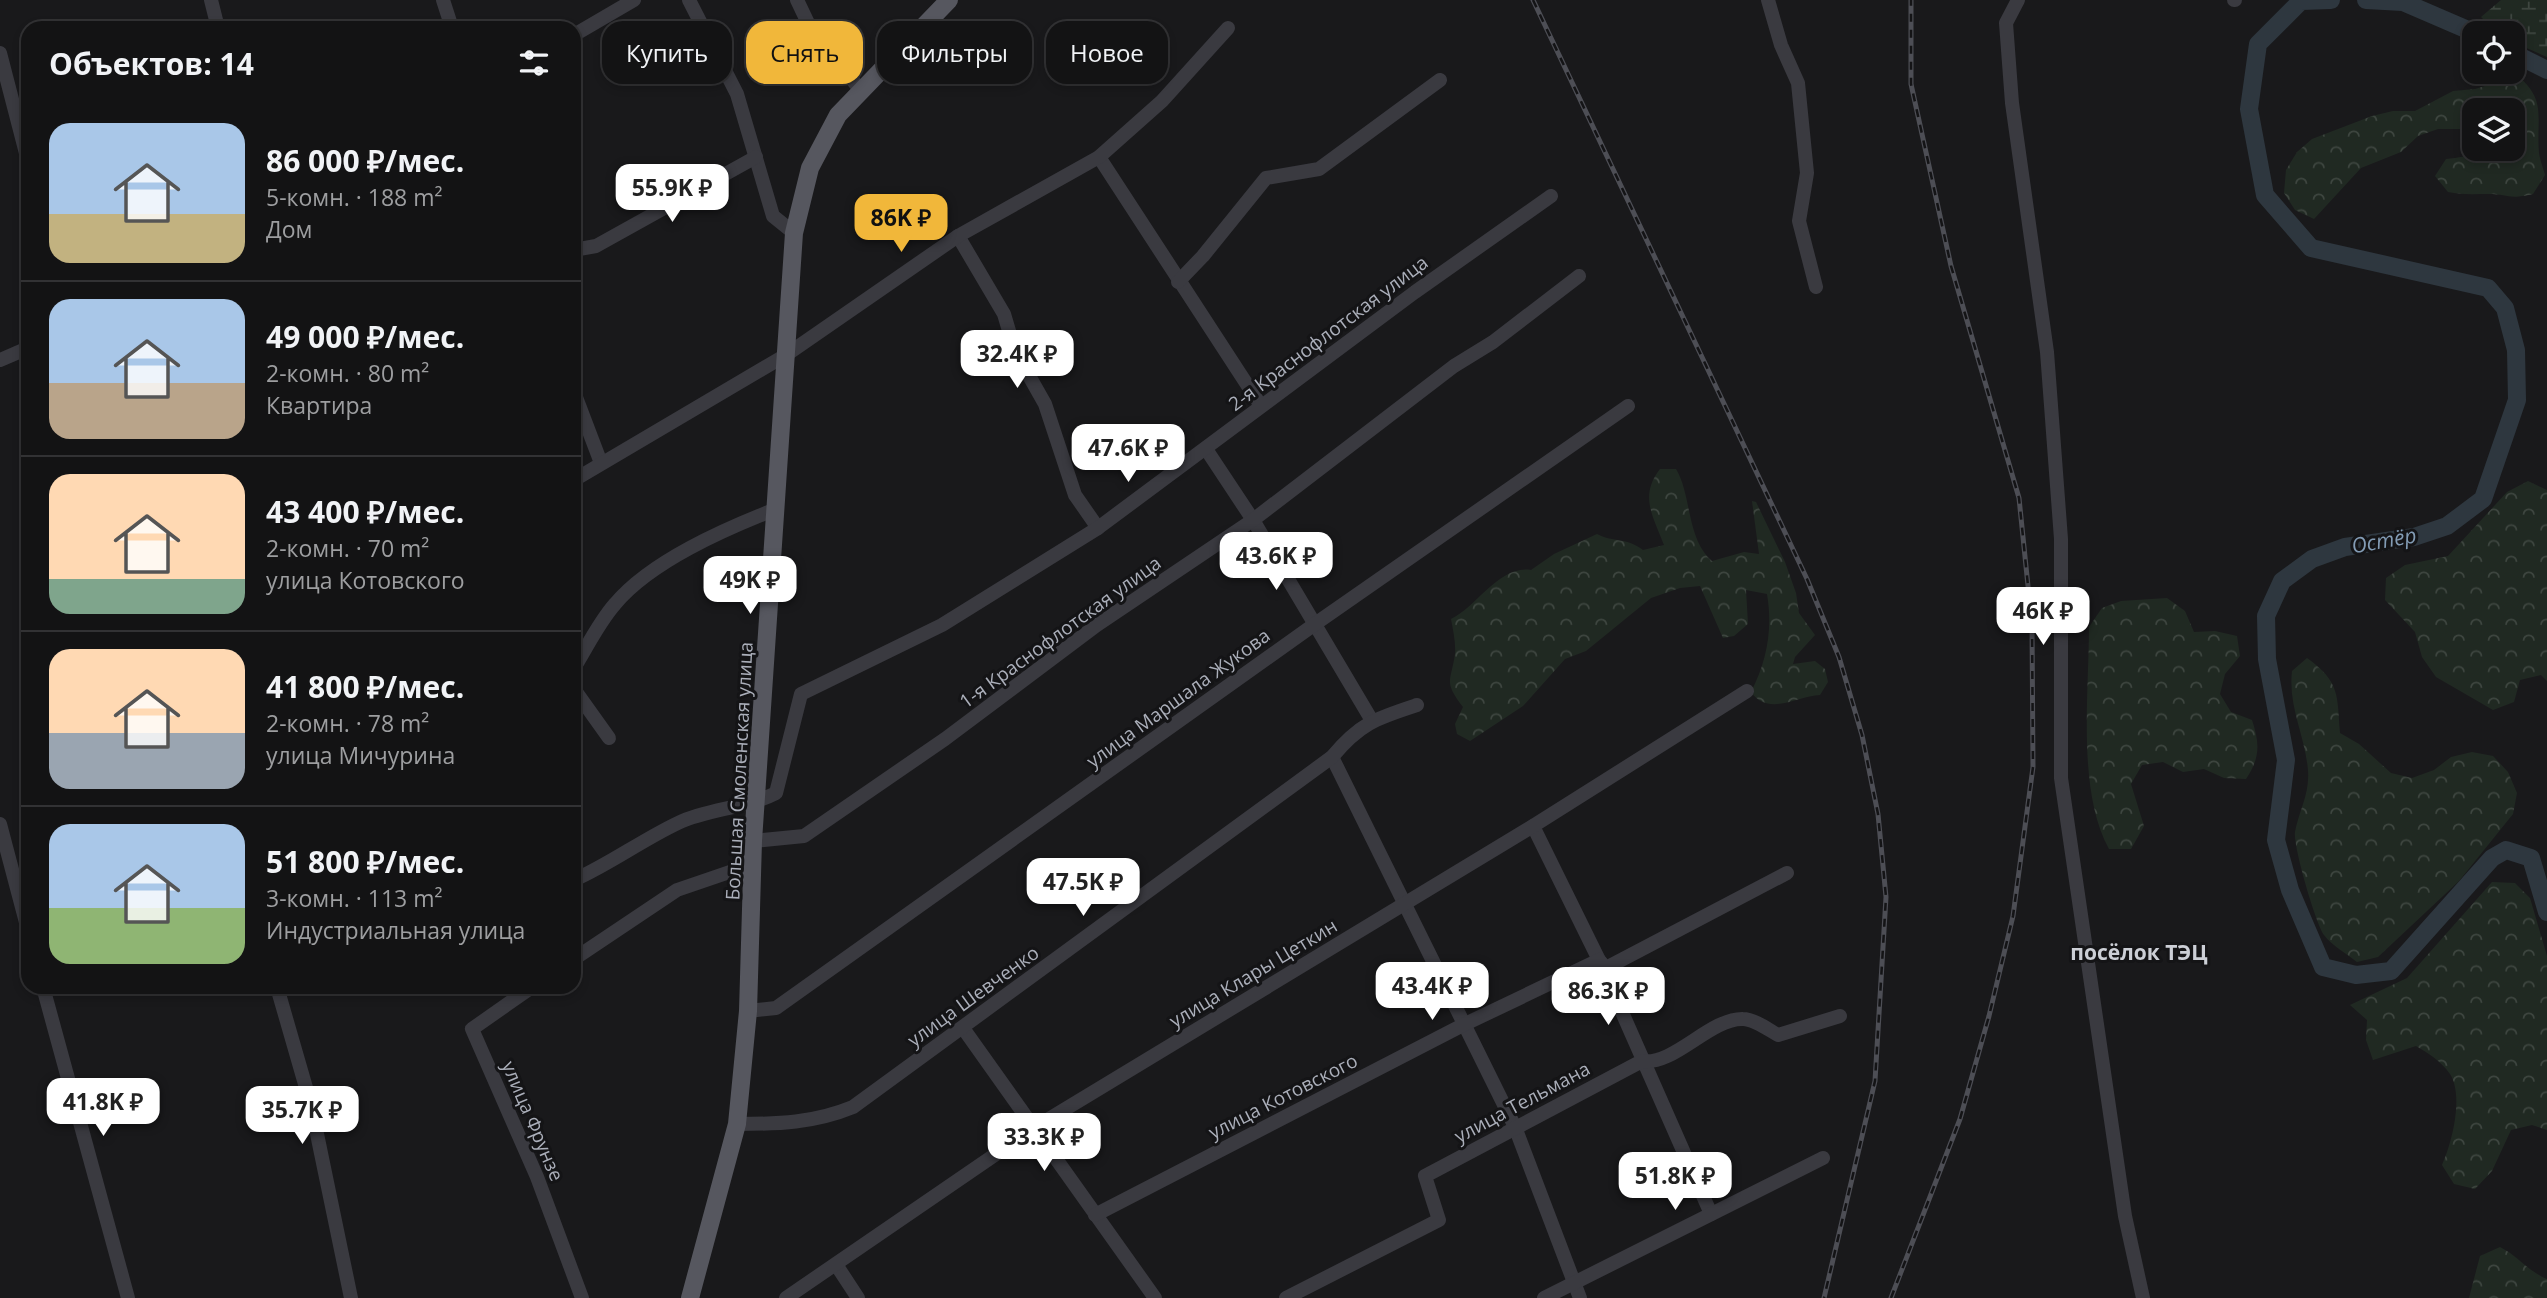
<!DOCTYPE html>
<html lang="ru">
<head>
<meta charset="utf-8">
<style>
	body { margin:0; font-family:"Open Sans",sans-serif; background:#202022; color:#f1f3f6; height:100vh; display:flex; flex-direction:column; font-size:26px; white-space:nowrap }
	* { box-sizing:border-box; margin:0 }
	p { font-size:23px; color:#9d9ea0 }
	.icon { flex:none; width:38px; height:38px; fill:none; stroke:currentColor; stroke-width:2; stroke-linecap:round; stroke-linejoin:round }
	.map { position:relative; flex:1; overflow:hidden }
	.drawer { position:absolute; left:21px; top:21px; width:560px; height:973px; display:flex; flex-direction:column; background:#131314; border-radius:21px; box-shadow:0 4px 10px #0003,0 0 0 2px #323234 }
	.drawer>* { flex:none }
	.guide { position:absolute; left:602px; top:21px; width:665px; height:63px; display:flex; gap:14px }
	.tools { position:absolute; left:2462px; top:21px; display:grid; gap:14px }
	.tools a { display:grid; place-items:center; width:63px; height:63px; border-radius:14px; background:#131314; box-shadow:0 4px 10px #0003,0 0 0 2px #323234; font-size:35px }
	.price { position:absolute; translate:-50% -60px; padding:0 16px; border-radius:14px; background:#fff; color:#222; font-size:23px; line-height:46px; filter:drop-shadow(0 2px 4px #0008) }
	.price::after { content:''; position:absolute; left:50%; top:42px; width:21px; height:16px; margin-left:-10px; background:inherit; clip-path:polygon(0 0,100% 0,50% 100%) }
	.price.selected { background:#f1b73a; color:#111 }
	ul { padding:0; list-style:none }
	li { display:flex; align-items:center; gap:21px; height:175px; padding:0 28px }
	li+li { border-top:2px solid #323234 }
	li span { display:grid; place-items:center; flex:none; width:196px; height:140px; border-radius:21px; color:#555 }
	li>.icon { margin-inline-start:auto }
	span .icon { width:84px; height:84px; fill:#fffc; stroke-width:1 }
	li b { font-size:30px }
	h2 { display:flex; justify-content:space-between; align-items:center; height:84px; padding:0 28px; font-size:30px }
	.tag { padding:0 24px; border-radius:21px; background:#131314; box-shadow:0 4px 10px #0003,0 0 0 2px #323234; font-size:24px; line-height:63px }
	.tag.selected { background:#f1b73a; color:#111 }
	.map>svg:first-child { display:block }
	.forest { fill:url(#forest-crowns) }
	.wetland { fill:url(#wetland-marsh) }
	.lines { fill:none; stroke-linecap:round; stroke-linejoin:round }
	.river { stroke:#2e373f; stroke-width:18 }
	.minor { stroke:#3a3a40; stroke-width:14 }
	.major { stroke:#56575f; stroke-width:18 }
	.rail-casing { stroke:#4d4e55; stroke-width:5 }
	.rail { stroke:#141416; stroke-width:2.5; stroke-dasharray:8; stroke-linecap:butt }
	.labels { text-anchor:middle; stroke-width:6; stroke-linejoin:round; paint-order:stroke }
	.street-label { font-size:19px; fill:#abafba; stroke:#141416 }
	.water-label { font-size:21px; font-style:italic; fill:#839cb5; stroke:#141416 }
	.neighbourhood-label { font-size:21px; font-weight:bold; fill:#cccfd6; stroke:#141416 }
</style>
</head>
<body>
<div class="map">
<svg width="2547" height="1298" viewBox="0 0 2547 1298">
	<defs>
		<pattern id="forest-crowns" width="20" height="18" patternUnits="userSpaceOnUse" patternTransform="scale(1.75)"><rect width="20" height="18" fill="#202922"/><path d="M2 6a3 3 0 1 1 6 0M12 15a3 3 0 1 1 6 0" fill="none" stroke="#3e4640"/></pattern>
		<pattern id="wetland-marsh" width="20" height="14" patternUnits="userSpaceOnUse" patternTransform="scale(1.75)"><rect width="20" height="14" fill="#202922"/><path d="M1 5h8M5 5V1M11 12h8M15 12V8" fill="none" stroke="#3e4640"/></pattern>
	</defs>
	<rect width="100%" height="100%" fill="#19191b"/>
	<g class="forest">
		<path d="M2518 76C2547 101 2536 117 2539 153 2540 160 2543 168 2545 175L2533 194C2509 200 2508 194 2488 194 2474 194 2462 195 2448 192L2435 176 2446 159C2471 157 2489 149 2513 149V110H2474V129H2438L2418 136 2401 152 2361 168 2314 219 2295 210 2284 193 2286 170 2297 152 2312 139 2372 116 2393 111H2415L2453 91 2475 89Z"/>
		<path d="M1660 469H1676C1692 496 1686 538 1712 561L1744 552 1759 554 1752 501 1756 502 1785 562 1796 593 1799 613 1815 635 1795 657 1793 664 1815 661 1825 669 1828 682 1820 695C1796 696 1769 717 1751 692 1767 661 1773 629 1767 594L1746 590 1748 624 1734 636 1723 638 1700 586 1680 588 1651 598 1586 651 1565 659 1523 706 1470 741 1457 734 1455 724 1463 707C1443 681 1451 682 1455 654 1456 643 1453 630 1451 619 1477 607 1499 565 1531 570L1554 554 1597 534C1614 543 1626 537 1643 550L1664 545C1653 516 1639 496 1660 469Z"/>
		<polygon points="2528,481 2547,490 2547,681 2541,675 2520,680 2514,702 2493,710 2436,677 2422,657 2415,632 2385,600 2386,578 2405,565 2448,556 2507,492"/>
		<path d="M2167 598 2185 611 2194 632 2215 631 2237 636 2240 656 2225 674 2220 694 2231 712 2252 720C2260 744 2260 758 2246 779L2224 778 2204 769 2183 772 2163 762 2142 765 2131 784 2144 826 2131 849H2109C2077 791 2089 694 2089 627L2102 608 2121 601Z"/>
		<path d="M2307 658C2340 682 2337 694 2340 733L2359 744 2391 773 2412 778 2434 770 2451 757 2472 752 2493 756 2508 772 2517 793 2513 814 2459 881 2378 957 2357 962C2347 954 2331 945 2324 935 2316 924 2293 846 2295 832 2299 810 2310 794 2308 770 2305 735 2288 707 2292 671Z"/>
		<path d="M2492 882 2515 883 2530 898 2547 956V1130L2532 1125 2511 1130 2492 1171 2475 1189 2454 1184 2442 1165C2452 1143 2464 1096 2450 1074 2441 1061 2428 1053 2416 1046L2373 1060 2366 1040 2367 1020 2350 1005 2407 978Z"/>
		<path d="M2500 1247C2518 1256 2529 1272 2547 1279V1298H2469L2480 1256Z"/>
	</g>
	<polygon class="wetland" points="2501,0 2547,0 2547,57 2513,42 2513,33 2498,33 2481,17"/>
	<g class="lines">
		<g class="river">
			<polyline points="2331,0 2301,1 2258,44 2249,109 2265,195 2311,248 2488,288 2505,308 2516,350 2517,400 2483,499 2447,526 2414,537 2345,547 2312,559 2282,581 2266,616 2267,659 2286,760 2276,840 2290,890 2323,967 2356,975 2391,971 2492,858 2506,850 2531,858 2547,912"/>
			<polyline points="2366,0 2403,2 2475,33"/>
			<polyline points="2513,53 2547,70"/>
		</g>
		<g class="minor">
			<polyline points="211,0 218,28"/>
			<polyline points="443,0 452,28"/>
			<polyline points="689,0 737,94 773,216 794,233"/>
			<polyline points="797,0 808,23 861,91"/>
			<polyline points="1768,0 1781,45 1798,83 1807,173 1799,221 1816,287"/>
			<polyline points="2018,0 2006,23 2012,103 2047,352 2061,539 2061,778 2125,1216 2143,1298"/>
			<polyline points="2234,0 2235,0"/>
			<polyline points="574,35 634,0"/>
			<polyline points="0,53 28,161"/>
			<polyline points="1099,157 1261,406"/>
			<polyline points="958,236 1004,314 1015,351 1045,404 1075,495 1098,528"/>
			<polyline points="574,250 596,246 756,157"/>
			<polyline points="1178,282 1203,256 1266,178 1319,169 1440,80"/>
			<polyline points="0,360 28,348"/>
			<polyline points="574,392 601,463"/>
			<polyline points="1206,449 1253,520 1371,719"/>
			<polyline points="574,480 786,355 958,236 1099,157 1162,101 1228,28"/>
			<path d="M574 668C587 647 599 622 615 604 651 561 725 529 776 509"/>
			<polyline points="574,689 609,738"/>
			<polyline points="1332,757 1515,1127 1580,1298"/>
			<polyline points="0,824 28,930"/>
			<polyline points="1533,826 1599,960 1711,1214"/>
			<polyline points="753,841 804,836 945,739 1097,625 1253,520 1454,366 1493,342 1579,276"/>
			<path d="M574 880C610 864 642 840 678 823 709 808 745 809 776 793L801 694 942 625 1098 528 1415 292 1551 196"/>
			<polyline points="574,959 677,890 753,864"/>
			<polyline points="43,987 128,1298"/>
			<polyline points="277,987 311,1105 351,1298"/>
			<polyline points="532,987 472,1029 537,1177 582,1298"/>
			<polyline points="748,1011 776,1008 1315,624 1628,406"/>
			<polyline points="963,1028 1155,1298"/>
			<path d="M737 1124C778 1124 814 1123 853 1107L1332 757C1360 723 1377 718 1417 705"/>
			<polyline points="1095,1215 1463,1025 1599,960 1606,968 1787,873"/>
			<polyline points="837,1266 858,1298"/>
			<polyline points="786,1298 1034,1128 1533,826 1747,691"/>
			<path d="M1286 1298 1439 1220 1425 1176 1642 1061C1674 1066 1710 1018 1743 1019 1754 1019 1769 1030 1778 1035L1840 1016"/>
			<polyline points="1544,1298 1823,1158"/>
		</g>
		<polyline class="major" points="690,1298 737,1124 748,1011 753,841 794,233 810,168 838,115 949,0"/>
		<defs>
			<g id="rail">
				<polyline points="1533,0 1807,579 1839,657 1862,735 1878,814 1886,897 1875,1081 1824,1298"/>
				<polyline points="1891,1298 1960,1119 1989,1016 2013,916 2033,767 2032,625 2019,498 1951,266 1911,84 1911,0"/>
			</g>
		</defs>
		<use href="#rail" class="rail-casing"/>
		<use href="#rail" class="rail"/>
	</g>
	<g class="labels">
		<g class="street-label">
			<text transform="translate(1328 333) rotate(-37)" y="7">2-я Краснофлотская улица</text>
			<text transform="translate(1060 632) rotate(-36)" y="7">1-я Краснофлотская улица</text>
			<text transform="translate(1178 698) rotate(-36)" y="7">улица Маршала Жукова</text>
			<text transform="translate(739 771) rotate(-87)" y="7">Большая Смоленская улица</text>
			<text transform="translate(1253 973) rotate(-31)" y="7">улица Клары Цеткин</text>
			<text transform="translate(973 996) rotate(-36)" y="7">улица Шевченко</text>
			<text transform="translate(1283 1096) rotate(-27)" y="7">улица Котовского</text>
			<text transform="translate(1522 1102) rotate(-28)" y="7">улица Тельмана</text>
			<text transform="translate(533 1121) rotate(67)" y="7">улица Фрунзе</text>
		</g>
		<g class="water-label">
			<text transform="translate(2384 541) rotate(-10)" y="7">Остёр</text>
		</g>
		<g class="neighbourhood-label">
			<text x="2139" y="960">посёлок ТЭЦ</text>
		</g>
	</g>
</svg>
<div class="tools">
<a><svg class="icon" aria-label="locate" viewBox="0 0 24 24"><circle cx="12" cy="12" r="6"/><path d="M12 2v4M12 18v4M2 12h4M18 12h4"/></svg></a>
<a><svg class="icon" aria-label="layers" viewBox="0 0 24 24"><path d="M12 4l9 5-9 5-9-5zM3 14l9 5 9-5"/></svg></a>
</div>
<b class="price" style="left:672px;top:224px">55.9K ₽</b>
<b class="price selected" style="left:901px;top:254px">86K ₽</b>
<b class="price" style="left:1017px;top:390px">32.4K ₽</b>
<b class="price" style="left:1128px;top:484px">47.6K ₽</b>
<b class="price" style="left:1276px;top:592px">43.6K ₽</b>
<b class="price" style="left:750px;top:616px">49K ₽</b>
<b class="price" style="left:2043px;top:647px">46K ₽</b>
<b class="price" style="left:1083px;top:918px">47.5K ₽</b>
<b class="price" style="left:1432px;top:1022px">43.4K ₽</b>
<b class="price" style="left:1608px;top:1027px">86.3K ₽</b>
<b class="price" style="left:103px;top:1138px">41.8K ₽</b>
<b class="price" style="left:302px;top:1146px">35.7K ₽</b>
<b class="price" style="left:1044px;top:1173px">33.3K ₽</b>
<b class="price" style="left:1675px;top:1212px">51.8K ₽</b>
<div class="guide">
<a class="tag">Купить</a>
<a class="tag selected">Снять</a>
<a class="tag">Фильтры</a>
<a class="tag">Новое</a>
</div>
<section class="drawer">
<h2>Объектов: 14<svg class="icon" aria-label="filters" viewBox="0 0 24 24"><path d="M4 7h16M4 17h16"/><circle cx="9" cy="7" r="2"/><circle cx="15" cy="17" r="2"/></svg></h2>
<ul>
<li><span style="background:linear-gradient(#a9c7e8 65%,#c2b280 0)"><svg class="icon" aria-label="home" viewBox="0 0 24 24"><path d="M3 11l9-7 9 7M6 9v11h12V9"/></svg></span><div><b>86 000 ₽/мес.</b><p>5-комн. · 188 m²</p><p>Дом</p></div></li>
<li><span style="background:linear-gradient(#a9c7e8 60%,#b9a48a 0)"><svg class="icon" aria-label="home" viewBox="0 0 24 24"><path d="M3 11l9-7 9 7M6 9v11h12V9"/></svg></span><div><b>49 000 ₽/мес.</b><p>2-комн. · 80 m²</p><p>Квартира</p></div></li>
<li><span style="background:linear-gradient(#ffd9b3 75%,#7fa58c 0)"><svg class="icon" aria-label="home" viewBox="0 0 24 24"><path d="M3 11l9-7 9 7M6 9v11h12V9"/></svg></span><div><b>43 400 ₽/мес.</b><p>2-комн. · 70 m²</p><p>улица Котовского</p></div></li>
<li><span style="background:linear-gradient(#ffd9b3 60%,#9aa5b1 0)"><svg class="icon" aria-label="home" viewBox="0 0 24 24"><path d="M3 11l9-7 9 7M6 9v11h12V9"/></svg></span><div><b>41 800 ₽/мес.</b><p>2-комн. · 78 m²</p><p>улица Мичурина</p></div></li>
<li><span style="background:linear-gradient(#a9c7e8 60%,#8fb573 0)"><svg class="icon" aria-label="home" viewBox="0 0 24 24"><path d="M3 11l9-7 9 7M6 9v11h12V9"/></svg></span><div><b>51 800 ₽/мес.</b><p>3-комн. · 113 m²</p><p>Индустриальная улица</p></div></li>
</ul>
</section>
</div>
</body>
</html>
